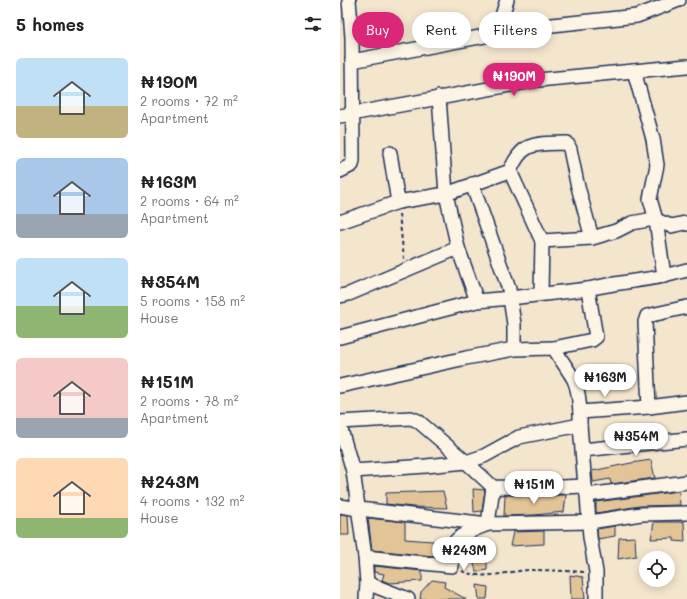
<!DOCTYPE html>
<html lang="en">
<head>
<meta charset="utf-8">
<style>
	body { margin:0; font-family:Mali,sans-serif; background:#f2f2f2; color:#222; height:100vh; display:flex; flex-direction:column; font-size:15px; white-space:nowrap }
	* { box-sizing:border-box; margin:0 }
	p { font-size:13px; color:#767676 }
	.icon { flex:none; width:22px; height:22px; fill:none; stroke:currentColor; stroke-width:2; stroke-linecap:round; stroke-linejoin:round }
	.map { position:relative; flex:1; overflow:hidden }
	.panel { display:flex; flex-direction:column; background:#fff; width:340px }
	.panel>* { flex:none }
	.hud { position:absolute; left:12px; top:12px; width:275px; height:36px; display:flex; gap:8px }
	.buttons { position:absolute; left:299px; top:551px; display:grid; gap:8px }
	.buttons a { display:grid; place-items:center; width:36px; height:36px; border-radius:50%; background:#fff; box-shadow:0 2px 10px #0003; font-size:20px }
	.price { position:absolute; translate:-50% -34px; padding:0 9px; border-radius:14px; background:#fff; color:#222; font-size:13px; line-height:26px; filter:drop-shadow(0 1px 2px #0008) }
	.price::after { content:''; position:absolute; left:50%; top:24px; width:12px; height:9px; margin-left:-6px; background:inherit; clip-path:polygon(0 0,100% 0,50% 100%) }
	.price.current { background:#db2777; color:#fff }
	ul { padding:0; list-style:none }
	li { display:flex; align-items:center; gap:12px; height:100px; padding:0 16px }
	li span { display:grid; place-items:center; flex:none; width:112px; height:80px; border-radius:6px; color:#555 }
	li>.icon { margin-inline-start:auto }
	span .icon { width:48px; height:48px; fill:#fffc; stroke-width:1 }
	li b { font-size:17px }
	h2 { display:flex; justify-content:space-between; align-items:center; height:48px; padding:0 16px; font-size:17px }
	.pill { padding:0 14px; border-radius:18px; background:#fff; box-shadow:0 2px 10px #0003; font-size:14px; line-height:36px }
	.pill.current { background:#db2777; color:#fff }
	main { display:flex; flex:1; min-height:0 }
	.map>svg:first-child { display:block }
	.building { fill:#e3c496; stroke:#1b2f5e }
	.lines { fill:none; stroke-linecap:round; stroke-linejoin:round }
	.minor-casing { stroke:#1b2f5e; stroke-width:16 }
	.path { stroke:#1b2f5e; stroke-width:2; stroke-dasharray:4 3; stroke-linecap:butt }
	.minor { stroke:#fcf5e5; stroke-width:13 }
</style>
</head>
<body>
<main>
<section class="panel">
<h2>5 homes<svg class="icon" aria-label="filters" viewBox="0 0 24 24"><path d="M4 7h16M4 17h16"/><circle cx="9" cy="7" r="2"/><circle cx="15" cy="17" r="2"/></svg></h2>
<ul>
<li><span style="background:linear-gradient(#bfe0f5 60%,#c2b280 0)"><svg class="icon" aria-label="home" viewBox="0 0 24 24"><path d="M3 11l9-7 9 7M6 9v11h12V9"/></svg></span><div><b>₦190M</b><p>2 rooms · 72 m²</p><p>Apartment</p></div></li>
<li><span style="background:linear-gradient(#a9c7e8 70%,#9aa5b1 0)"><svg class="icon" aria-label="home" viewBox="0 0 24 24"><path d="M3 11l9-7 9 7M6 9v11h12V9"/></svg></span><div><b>₦163M</b><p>2 rooms · 64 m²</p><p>Apartment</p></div></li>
<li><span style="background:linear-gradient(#bfe0f5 60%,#8fb573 0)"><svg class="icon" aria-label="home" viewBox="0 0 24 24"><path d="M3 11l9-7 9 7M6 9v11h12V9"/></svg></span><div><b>₦354M</b><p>5 rooms · 158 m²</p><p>House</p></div></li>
<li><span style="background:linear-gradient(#f6c9c9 75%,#9aa5b1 0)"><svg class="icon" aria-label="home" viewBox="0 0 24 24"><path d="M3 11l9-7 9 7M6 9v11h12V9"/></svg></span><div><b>₦151M</b><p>2 rooms · 78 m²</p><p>Apartment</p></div></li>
<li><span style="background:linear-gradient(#ffd9b3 75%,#8fb573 0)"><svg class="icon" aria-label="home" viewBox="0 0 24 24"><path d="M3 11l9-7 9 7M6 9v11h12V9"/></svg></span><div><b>₦243M</b><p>4 rooms · 132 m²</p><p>House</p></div></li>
</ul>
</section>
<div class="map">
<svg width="347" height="599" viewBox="0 0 347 599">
	<rect width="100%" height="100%" fill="#f4e6cd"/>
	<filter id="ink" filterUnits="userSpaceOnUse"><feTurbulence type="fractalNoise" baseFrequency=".025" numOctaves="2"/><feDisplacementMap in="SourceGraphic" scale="8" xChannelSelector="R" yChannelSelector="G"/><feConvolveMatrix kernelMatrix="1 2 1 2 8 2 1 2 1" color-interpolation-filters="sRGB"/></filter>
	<g filter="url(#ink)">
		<g class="building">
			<polygon points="311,460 315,478 271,484 270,479 253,482 252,471 291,463"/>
			<polygon points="133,489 145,490 142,511 134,512"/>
			<polygon points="103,491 107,508 73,507 46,504 46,493"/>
			<polygon points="339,491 340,505 300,506 256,513 256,502"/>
			<polygon points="165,495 226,495 224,512 194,515 164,516"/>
			<polygon points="0,514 8,515 9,535 0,535"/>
			<polygon points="28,518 65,522 65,539 106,542 104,557 32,550"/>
			<polygon points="314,522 344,522 345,542 334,541 334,538 311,539"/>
			<polygon points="275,526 275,536 258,539 257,529"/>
			<polygon points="204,531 204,544 170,546 173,532"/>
			<polygon points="295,537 296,556 278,559 279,538"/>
			<polygon points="135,544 147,544 147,570 136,572 134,563"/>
			<polygon points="34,566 82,571 82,581 49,583 42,580 44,574 34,572"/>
			<polygon points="230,575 243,577 245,599 231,599"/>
			<polygon points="92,580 105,582 104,587 126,599 80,599 81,592"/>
			<polygon points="137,585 148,587 147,599 139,599"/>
		</g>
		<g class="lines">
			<defs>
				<g id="minor">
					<polyline points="160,22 167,0"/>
					<polyline points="12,61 193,27 297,16 339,0"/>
					<polyline points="99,97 106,194 118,248 137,301"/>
					<polyline points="0,116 198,80 347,66"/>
					<polyline points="50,153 58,202"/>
					<polyline points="0,171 12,165 13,160 12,37 9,0"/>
					<path d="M170 171C183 140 196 144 227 143L230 149 237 183 252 238"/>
					<polyline points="0,222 58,202 106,194 170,171 202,241 252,238 276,231 292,223 308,220 316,220 331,226 345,223 347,224"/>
					<polyline points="324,276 347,270"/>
					<polyline points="201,293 202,241"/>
					<polyline points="0,296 9,294 118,248"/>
					<polyline points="0,337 137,301 170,298 169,289 132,184"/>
					<polyline points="214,348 252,340 256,337 248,289"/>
					<path d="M174 349 214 348C220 359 228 369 234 380 239 390 239 402 240 412"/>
					<path d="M0 386 126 358 174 349V324L170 298 248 289C273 283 299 281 324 276L316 220 310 199 317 165 313 139 294 71"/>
					<polyline points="309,407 347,402"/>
					<polyline points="0,422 71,418 78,421 126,462 153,487 199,488 245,486"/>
					<polyline points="0,426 13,471 25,557 27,583 26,599"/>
					<polyline points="243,450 347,439"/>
					<polyline points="13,471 86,466 126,462 144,456 179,437 240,425"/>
					<polyline points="247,495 347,482"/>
					<polyline points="0,506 19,509 148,524 250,522 301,514 347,513"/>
					<path d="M25 557 112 566C112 559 111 552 113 546 116 535 138 528 148 524L153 487"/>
					<polyline points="27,583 68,599"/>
					<polyline points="256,599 256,572 250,537 247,495 245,486 240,425 240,412 309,407 305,322 307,316 347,307"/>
				</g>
			</defs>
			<use href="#minor" class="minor-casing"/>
			<g class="path">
				<polyline points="59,214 64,259"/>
				<path d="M122 571C144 581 167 571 189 570 208 570 226 571 245 572"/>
			</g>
			<use href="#minor" class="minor"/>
		</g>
	</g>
</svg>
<div class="buttons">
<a><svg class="icon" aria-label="locate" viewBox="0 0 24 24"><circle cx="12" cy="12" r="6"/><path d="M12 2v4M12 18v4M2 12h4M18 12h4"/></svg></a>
</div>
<b class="price current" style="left:174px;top:97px">₦190M</b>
<b class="price" style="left:265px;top:398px">₦163M</b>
<b class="price" style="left:296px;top:457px">₦354M</b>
<b class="price" style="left:194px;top:505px">₦151M</b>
<b class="price" style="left:124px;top:571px">₦243M</b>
<div class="hud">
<a class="pill current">Buy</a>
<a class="pill">Rent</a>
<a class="pill">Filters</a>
</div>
</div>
</main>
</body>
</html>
